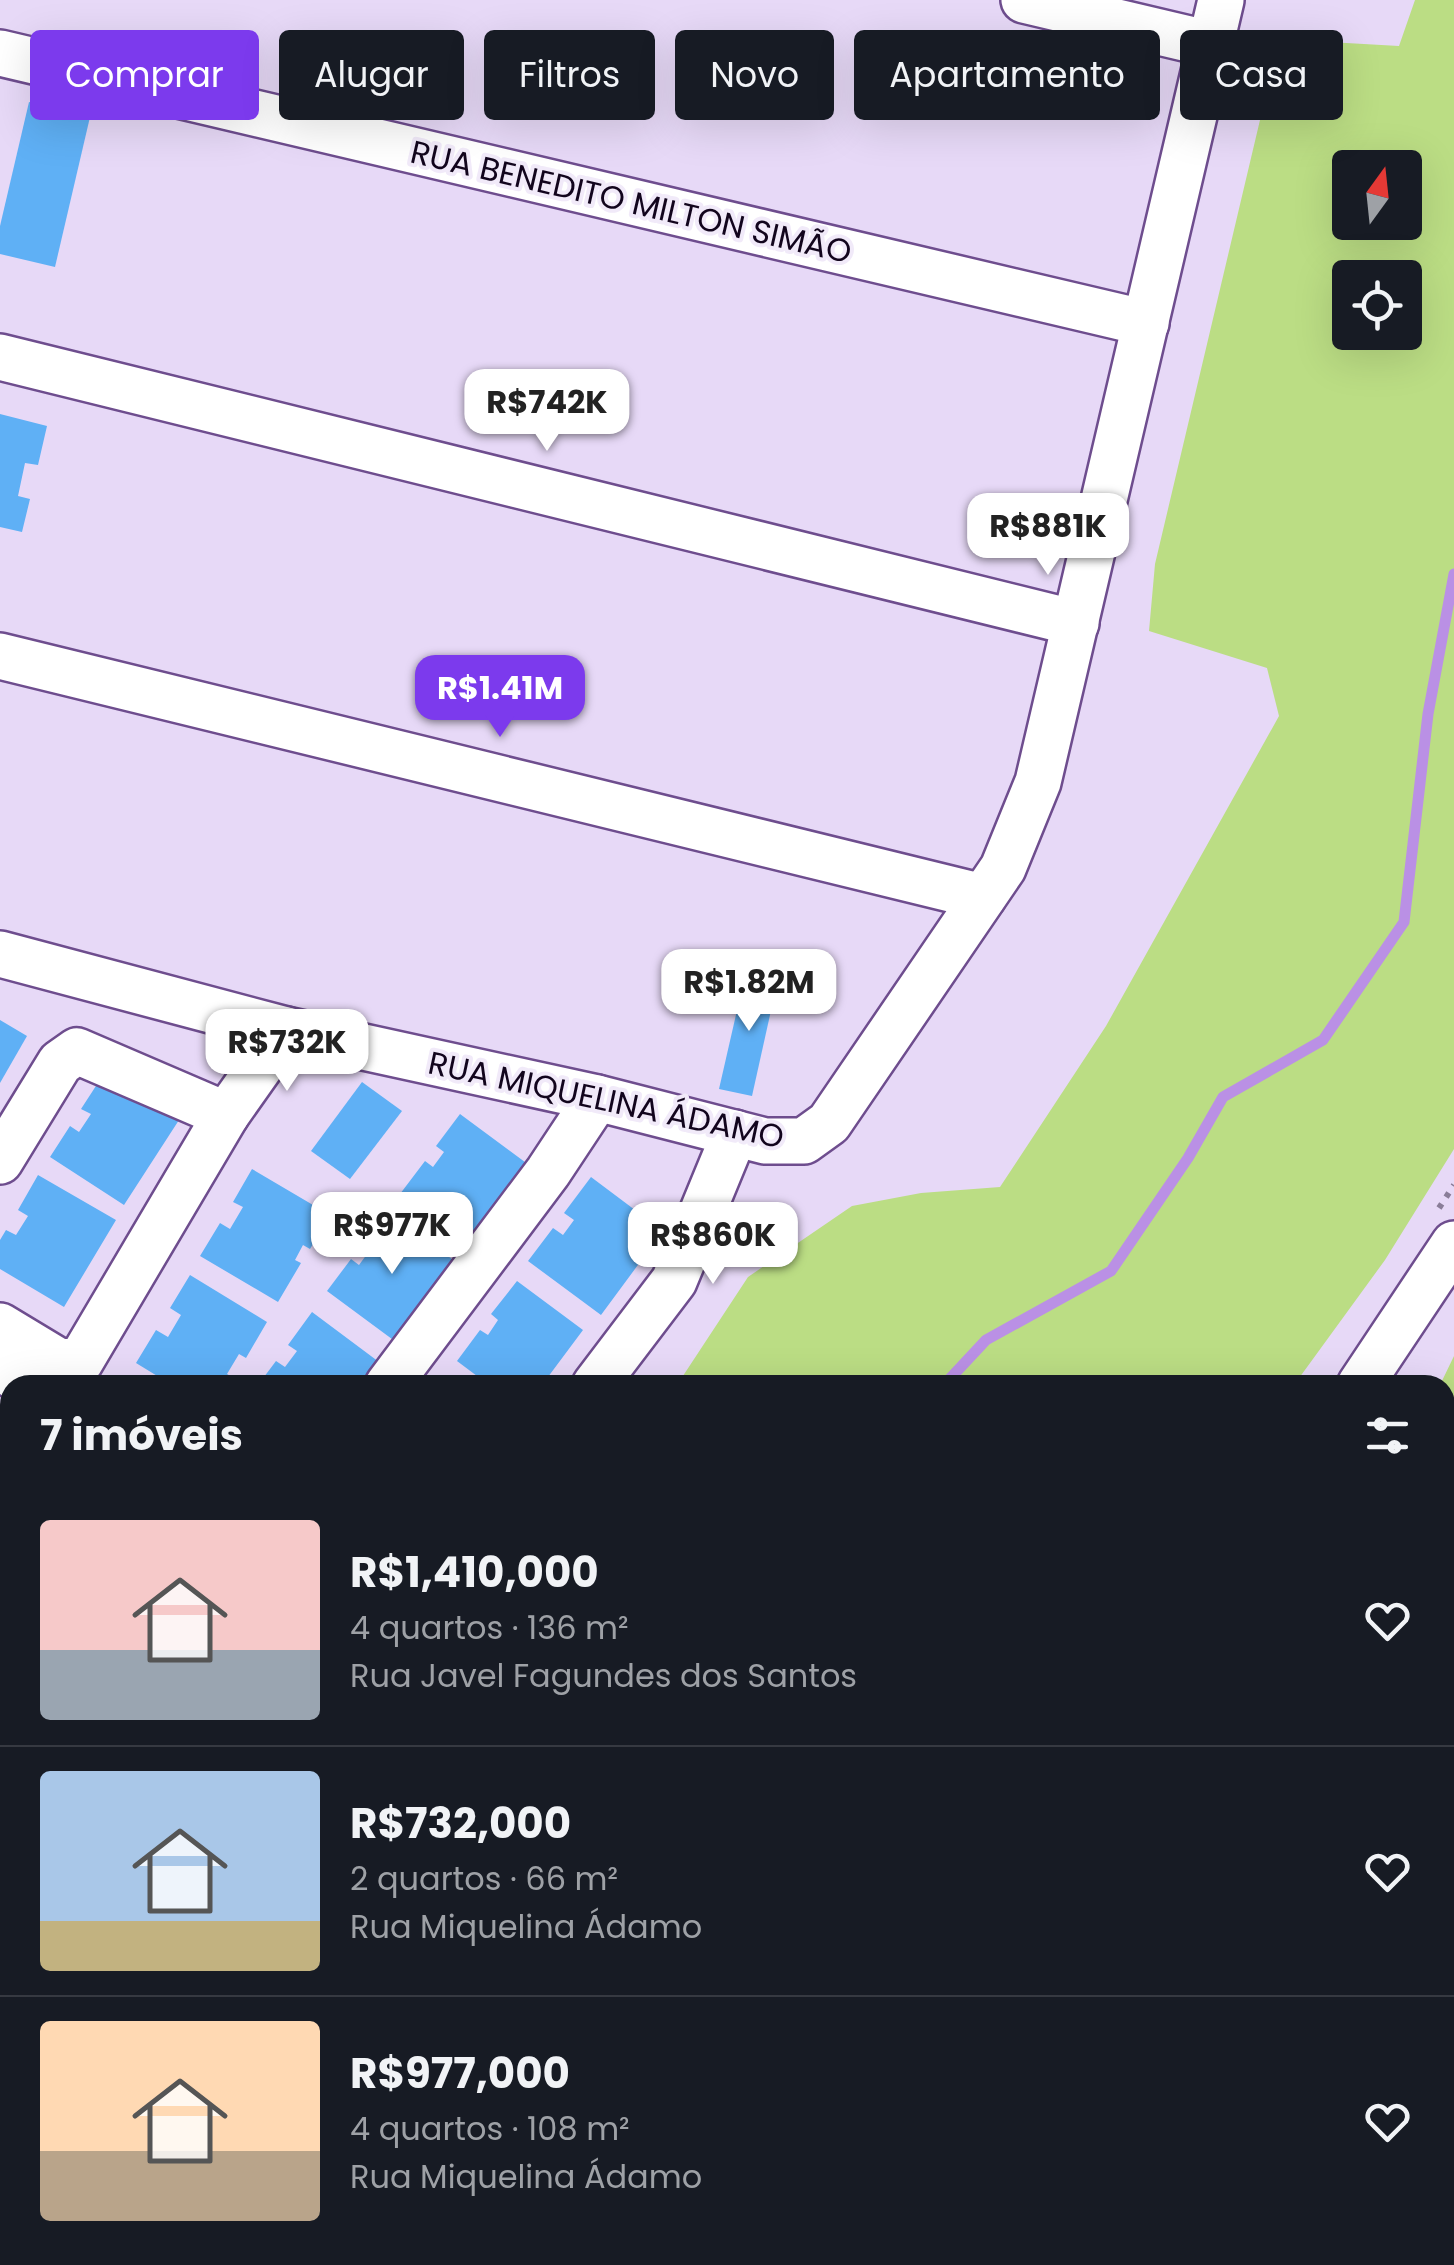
<!DOCTYPE html>
<html lang="pt">
<head>
<meta charset="utf-8">
<style>
	body { margin:0; font-family:Poppins,sans-serif; background:#242831; color:#f1f3f6; height:100vh; display:flex; flex-direction:column; font-size:38px; white-space:nowrap }
	* { box-sizing:border-box; margin:0 }
	p { font-size:32px; color:#9ea1a6 }
	.icon { flex:none; width:55px; height:55px; fill:none; stroke:currentColor; stroke-width:2; stroke-linecap:round; stroke-linejoin:round }
	.map { position:relative; flex:1; overflow:hidden }
	.drawer { position:absolute; left:0px; top:1375px; width:1455px; height:890px; display:flex; flex-direction:column; background:#171b24; border-radius:30px 30px 0 0; box-shadow:0 10px 40px #0002 }
	.drawer>* { flex:none }
	.banner { position:absolute; left:30px; top:30px; width:1395px; height:90px; display:flex; gap:20px }
	.needle { width:65px; rotate:15deg }
	.controls { position:absolute; left:1332px; top:150px; display:grid; gap:20px }
	.controls a { display:grid; place-items:center; width:90px; height:90px; border-radius:10px; background:#171b24; box-shadow:0 10px 40px #0002; font-size:50px }
	.price { position:absolute; translate:-50% -85px; padding:0 22px; border-radius:20px; background:#fff; color:#222; font-size:32px; line-height:65px; filter:drop-shadow(0 2px 5px #0008) }
	.price::after { content:''; position:absolute; left:50%; top:60px; width:30px; height:22px; margin-left:-15px; background:inherit; clip-path:polygon(0 0,100% 0,50% 100%) }
	.price.selected { background:#7c3aed; color:#fff }
	ul { padding:0; list-style:none }
	li { display:flex; align-items:center; gap:30px; height:250px; padding:0 40px }
	li+li { border-top:2px solid #363941 }
	li span { display:grid; place-items:center; flex:none; width:280px; height:200px; border-radius:10px; color:#555 }
	li>.icon { margin-inline-start:auto }
	span .icon { width:120px; height:120px; fill:#fffc; stroke-width:1 }
	li b { font-size:42px }
	h2 { display:flex; justify-content:space-between; align-items:center; height:120px; padding:0 40px; font-size:42px }
	.tag { padding:0 35px; border-radius:10px; background:#171b24; box-shadow:0 10px 40px #0002; font-size:35px; line-height:90px }
	.tag.selected { background:#7c3aed; color:#fff }
	.map>svg:first-child { display:block }
	.green { fill:#bbdd84; fill-rule:evenodd }
	.lines { fill:none; stroke-linecap:round; stroke-linejoin:round }
	.stream { stroke:#ba90e5; stroke-width:11 }
	.building { fill:#5fb0f5 }
	.minor-casing { stroke:#6e4d8e; stroke-width:50 }
	.path { stroke:#8a7d98; stroke-width:6; stroke-dasharray:5 8; stroke-linecap:butt }
	.minor { stroke:#fff; stroke-width:45 }
	.labels { text-anchor:middle; stroke-width:8; stroke-linejoin:round; paint-order:stroke }
	.street-label { font-size:32px; fill:#12051d; stroke:#f1eaf9 }
</style>
</head>
<body>
<div class="map">
<svg width="1454" height="2265" viewBox="0 0 1454 2265">
	<rect width="100%" height="100%" fill="#e7d9f7"/>
	<g class="green">
		<path d="M1415 0H1454V1149L1385 1260 1294 1385H677L748 1277 852 1206 921 1193 1000 1187 1106 1026 1279 716 1267 668 1149 631 1155 564 1273 65 1311 41 1399 46ZM1350 168H1405V222H1350ZM1350 278H1405V332H1350Z"/>
		<polygon points="1454,1356 1454,1628 1445,1625 1445,1385 1440,1385"/>
		<polygon points="10,1641 10,2255 258,2255 246,2265 0,2265 0,1647"/>
	</g>
	<g class="lines">
		<g class="stream">
			<polyline points="944,1385 986,1340 1111,1271 1188,1158 1223,1097 1323,1040 1404,922 1428,714 1454,574"/>
			<polyline points="18,2265 36,2255"/>
		</g>
	</g>
	<g class="building">
		<polygon points="29,102 90,117 55,267 0,254 0,226"/>
		<polygon points="0,414 47,426 38,465 25,463 18,496 30,499 22,532 0,527"/>
		<polygon points="746,971 778,979 752,1096 719,1089"/>
		<polygon points="0,1020 27,1036 0,1083"/>
		<polygon points="105,1072 179,1120 124,1205 50,1157 70,1126 79,1132 91,1114 81,1109"/>
		<polygon points="362,1082 402,1111 350,1179 311,1151"/>
		<polygon points="460,1114 533,1168 472,1248 400,1194 425,1161 433,1167 444,1152 436,1146"/>
		<polygon points="252,1169 330,1215 310,1249 303,1245 295,1260 301,1263 278,1302 200,1256 220,1223 230,1229 243,1207 233,1202"/>
		<polygon points="38,1175 116,1220 64,1307 0,1269 0,1240 6,1230 16,1235 28,1216 18,1210"/>
		<polygon points="591,1177 663,1231 601,1315 528,1261 553,1228 563,1235 574,1220 564,1213"/>
		<polygon points="386,1211 456,1262 396,1342 327,1291 351,1259 359,1265 370,1250 362,1244"/>
		<polygon points="190,1275 267,1322 246,1358 239,1354 227,1374 234,1378 230,1385 172,1385 136,1363 156,1330 168,1337 181,1315 170,1308"/>
		<polygon points="517,1281 583,1330 542,1385 489,1385 457,1361 480,1330 488,1335 498,1320 491,1314"/>
		<polygon points="312,1312 379,1362 361,1385 258,1385 276,1361 285,1367 297,1351 288,1345"/>
		<polygon points="1445,1763 1454,1766 1454,1821 1445,1818"/>
	</g>
	<g class="lines">
		<defs>
			<g id="minor">
				<polyline points="1024,0 1210,44"/>
				<polyline points="0,53 1146,323"/>
				<polyline points="0,357 1076,623"/>
				<polyline points="0,656 983,897"/>
				<polyline points="0,954 286,1030 597,1098 765,1141 804,1141 829,1123 1003,868 1038,782 1221,0"/>
				<polyline points="226,1115 286,1030"/>
				<polyline points="0,1161 60,1063 77,1051 226,1115 80,1362 58,1361 0,1326"/>
				<polyline points="0,1368 29,1385"/>
				<polyline points="388,1385 548,1172 597,1098"/>
				<polyline points="595,1385 674,1281 735,1133"/>
				<polyline points="1360,1385 1454,1244"/>
				<polyline points="1445,2149 1454,2123"/>
				<polyline points="390,2265 405,2255"/>
				<polyline points="1026,2265 1029,2255"/>
				<polyline points="1404,2265 1408,2255"/>
			</g>
		</defs>
		<use href="#minor" class="minor-casing"/>
		<g class="path">
			<polyline points="1439,1208 1454,1185"/>
			<polyline points="1445,1404 1454,1402"/>
			<polyline points="281,2265 292,2255"/>
		</g>
		<use href="#minor" class="minor"/>
	</g>
	<g class="labels">
		<g class="street-label">
			<text transform="translate(631 202) rotate(13)" y="11">RUA BENEDITO MILTON SIMÃO</text>
			<text transform="translate(606 1100) rotate(12)" y="11">RUA MIQUELINA ÁDAMO</text>
		</g>
	</g>
</svg>
<div class="controls">
<a><svg class="needle" viewBox="-14 -14 28 28"><path d="M0-13l5 13h-10z" fill="#e53935"/><path d="M0 13l5-13h-10z" fill="#9ea1a6"/></svg></a>
<a><svg class="icon" aria-label="locate" viewBox="0 0 24 24"><circle cx="12" cy="12" r="6"/><path d="M12 2v4M12 18v4M2 12h4M18 12h4"/></svg></a>
</div>
<b class="price" style="left:547px;top:454px">R$742K</b>
<b class="price" style="left:1048px;top:578px">R$881K</b>
<b class="price selected" style="left:500px;top:740px">R$1.41M</b>
<b class="price" style="left:749px;top:1034px">R$1.82M</b>
<b class="price" style="left:287px;top:1094px">R$732K</b>
<b class="price" style="left:392px;top:1277px">R$977K</b>
<b class="price" style="left:713px;top:1287px">R$860K</b>
<div class="banner">
<a class="tag selected">Comprar</a>
<a class="tag">Alugar</a>
<a class="tag">Filtros</a>
<a class="tag">Novo</a>
<a class="tag">Apartamento</a>
<a class="tag">Casa</a>
</div>
<section class="drawer">
<h2>7 imóveis<svg class="icon" aria-label="filters" viewBox="0 0 24 24"><path d="M4 7h16M4 17h16"/><circle cx="9" cy="7" r="2"/><circle cx="15" cy="17" r="2"/></svg></h2>
<ul>
<li><span style="background:linear-gradient(#f6c9c9 65%,#9aa5b1 0)"><svg class="icon" aria-label="home" viewBox="0 0 24 24"><path d="M3 11l9-7 9 7M6 9v11h12V9"/></svg></span><div><b>R$1,410,000</b><p>4 quartos · 136 m²</p><p>Rua Javel Fagundes dos Santos</p></div><svg class="icon" aria-label="heart" viewBox="0 0 24 24"><path d="M12 20l-8-8c-3-5 5-10 8-4 3-6 11-1 8 4z"/></svg></li>
<li><span style="background:linear-gradient(#a9c7e8 75%,#c2b280 0)"><svg class="icon" aria-label="home" viewBox="0 0 24 24"><path d="M3 11l9-7 9 7M6 9v11h12V9"/></svg></span><div><b>R$732,000</b><p>2 quartos · 66 m²</p><p>Rua Miquelina Ádamo</p></div><svg class="icon" aria-label="heart" viewBox="0 0 24 24"><path d="M12 20l-8-8c-3-5 5-10 8-4 3-6 11-1 8 4z"/></svg></li>
<li><span style="background:linear-gradient(#ffd9b3 65%,#b9a48a 0)"><svg class="icon" aria-label="home" viewBox="0 0 24 24"><path d="M3 11l9-7 9 7M6 9v11h12V9"/></svg></span><div><b>R$977,000</b><p>4 quartos · 108 m²</p><p>Rua Miquelina Ádamo</p></div><svg class="icon" aria-label="heart" viewBox="0 0 24 24"><path d="M12 20l-8-8c-3-5 5-10 8-4 3-6 11-1 8 4z"/></svg></li>
</ul>
</section>
</div>
</body>
</html>
